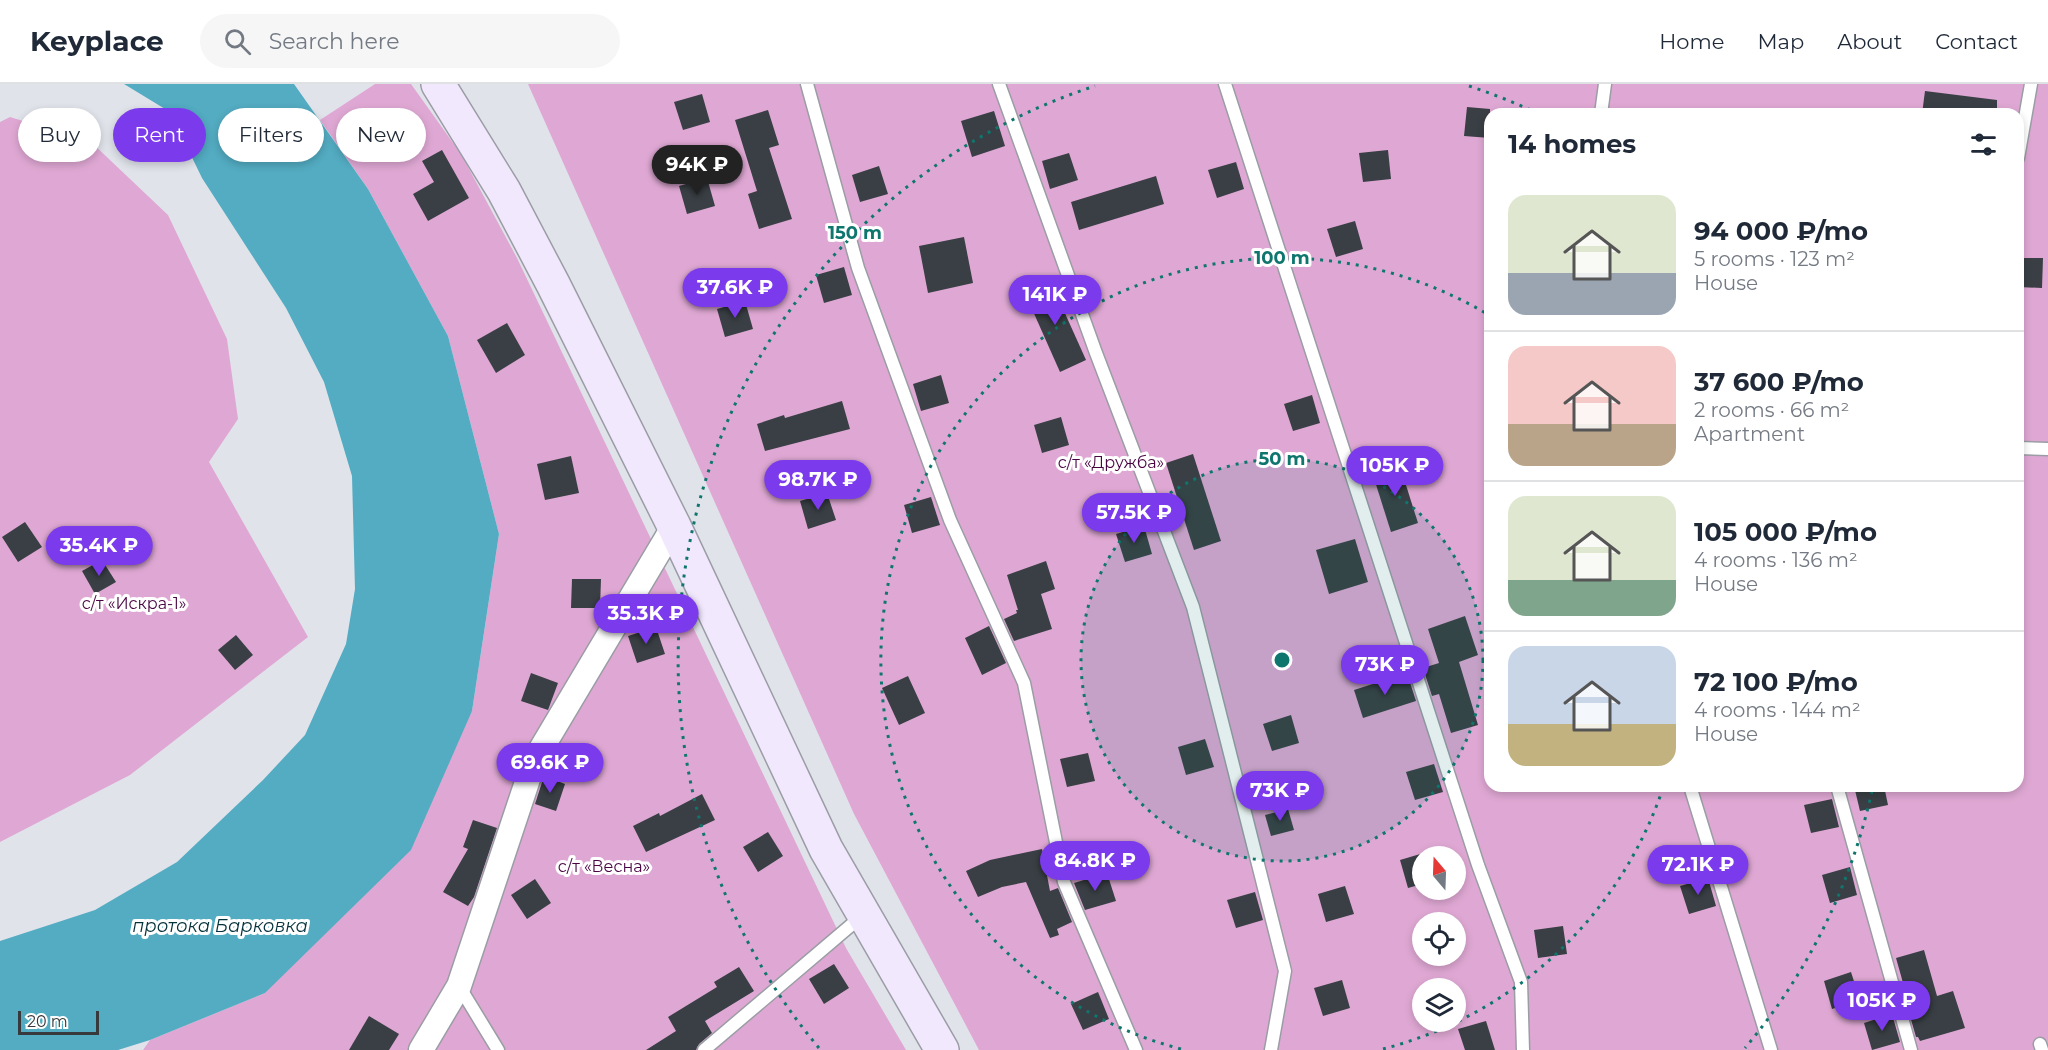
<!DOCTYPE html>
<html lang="en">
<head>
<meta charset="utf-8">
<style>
	body { margin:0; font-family:Montserrat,sans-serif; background:#f6f6f7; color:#1f2937; height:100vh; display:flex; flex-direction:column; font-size:22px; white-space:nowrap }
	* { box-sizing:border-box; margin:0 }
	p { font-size:20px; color:#747a83 }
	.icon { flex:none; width:33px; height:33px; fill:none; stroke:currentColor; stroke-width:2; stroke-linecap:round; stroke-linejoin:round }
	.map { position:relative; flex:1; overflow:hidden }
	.sheet { position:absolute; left:1484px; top:24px; width:540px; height:684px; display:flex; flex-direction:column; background:#fff; border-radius:18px; box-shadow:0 3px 9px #0003 }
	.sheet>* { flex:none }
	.banner { position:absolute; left:18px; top:24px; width:570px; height:54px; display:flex; gap:12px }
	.needle { width:39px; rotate:341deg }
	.tools { position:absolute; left:1412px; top:762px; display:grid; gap:12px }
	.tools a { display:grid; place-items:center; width:54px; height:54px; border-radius:50%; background:#fff; box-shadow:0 3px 9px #0003; font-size:30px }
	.scale { position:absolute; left:18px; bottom:15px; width:81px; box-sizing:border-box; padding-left:6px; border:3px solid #38393c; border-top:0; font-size:16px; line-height:21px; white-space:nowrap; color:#38393c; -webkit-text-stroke:4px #fff; paint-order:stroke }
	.price { position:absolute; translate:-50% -51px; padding:0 14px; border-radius:21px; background:#7c3aed; color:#fff; font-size:20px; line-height:39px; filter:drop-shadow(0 2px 3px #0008) }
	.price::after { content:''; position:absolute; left:50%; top:36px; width:18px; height:14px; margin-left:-9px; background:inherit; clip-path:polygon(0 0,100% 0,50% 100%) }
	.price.current { background:#222; color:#fff }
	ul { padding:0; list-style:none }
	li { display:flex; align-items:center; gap:18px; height:150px; padding:0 24px }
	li+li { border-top:2px solid #e0e1e3 }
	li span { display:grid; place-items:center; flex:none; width:168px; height:120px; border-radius:18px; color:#555 }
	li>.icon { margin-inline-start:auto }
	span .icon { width:72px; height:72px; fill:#fffc; stroke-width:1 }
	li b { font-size:26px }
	h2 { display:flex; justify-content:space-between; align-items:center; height:72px; padding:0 24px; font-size:26px }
	.tag { padding:0 21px; border-radius:27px; background:#fff; box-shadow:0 3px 9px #0003; font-size:21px; line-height:54px }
	.tag.current { background:#7c3aed; color:#fff }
	header { display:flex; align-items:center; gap:36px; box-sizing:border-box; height:84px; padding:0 30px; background:#fff; border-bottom:2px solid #e0e1e3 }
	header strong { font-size:28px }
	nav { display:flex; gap:33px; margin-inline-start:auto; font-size:21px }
	.search { width:420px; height:54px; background:#f6f6f7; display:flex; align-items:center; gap:15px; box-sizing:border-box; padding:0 21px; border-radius:33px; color:#747a83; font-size:22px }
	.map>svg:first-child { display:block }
	.green { fill:#dfa8d4; fill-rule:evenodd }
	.water { fill:#53acc2 }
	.building { fill:#393f44 }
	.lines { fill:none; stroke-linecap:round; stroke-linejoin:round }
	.lane-casing { stroke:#9b9da5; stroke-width:15 }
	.street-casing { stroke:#9b9da5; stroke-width:27 }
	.secondary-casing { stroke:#9b9da5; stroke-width:36 }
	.lane { stroke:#fff; stroke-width:12 }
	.street { stroke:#fff; stroke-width:24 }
	.secondary { stroke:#f2e8fe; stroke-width:33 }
	.ring { fill:none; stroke:#0f766e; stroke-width:3; stroke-dasharray:3 6 }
	.labels { text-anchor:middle; stroke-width:6; stroke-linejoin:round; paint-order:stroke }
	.park-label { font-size:16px; fill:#490542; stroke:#fff }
	.water-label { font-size:18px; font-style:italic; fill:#06323c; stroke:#fff }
	.centre { fill:#0f766e; stroke:#fff; stroke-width:3 }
	.ring-label { font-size:18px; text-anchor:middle; font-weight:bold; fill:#0f766e; stroke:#fff; stroke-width:6; stroke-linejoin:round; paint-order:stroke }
</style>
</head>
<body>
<header>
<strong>Keyplace</strong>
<div class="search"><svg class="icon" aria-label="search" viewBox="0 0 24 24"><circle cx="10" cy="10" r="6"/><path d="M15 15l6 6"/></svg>Search here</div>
<nav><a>Home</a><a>Map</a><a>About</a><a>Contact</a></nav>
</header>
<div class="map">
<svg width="2048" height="966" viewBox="0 0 2048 966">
	<rect width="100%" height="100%" fill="#e1e3eb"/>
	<g class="green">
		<polygon points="375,0 411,0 461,70 517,174 846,864 906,966 143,966 150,956 265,909 472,627 499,450 448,252 368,105 320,36"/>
		<path d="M528 0H2048V966H979L854 730ZM1490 30H2018V702H1490ZM1422 772H1455V806H1422ZM1422 838H1455V872H1422ZM1422 904H1455V938H1422Z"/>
		<polygon points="10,33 91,58 168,131 227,255 238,335 209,378 308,553 130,691 0,758 0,38"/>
	</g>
	<polygon class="water" points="124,0 294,0 368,105 448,252 499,450 472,627 411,766 265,909 150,956 118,966 0,966 0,857 95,826 177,778 263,696 305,651 346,560 355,505 352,392 324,298 286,224 202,94 170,28"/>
	<g class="building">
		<polygon points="1925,7 1997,16 1997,30 1922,30"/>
		<polygon points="702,10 710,38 683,46 674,18"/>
		<polygon points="1467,23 1490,25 1490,54 1464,52"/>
		<polygon points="768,26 779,61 769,64 792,135 759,145 748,110 757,107 735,36"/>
		<polygon points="994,27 1005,62 972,73 961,37"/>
		<polygon points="442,66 469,114 428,137 413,110 434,98 422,77"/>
		<polygon points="1388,66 1391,95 1363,98 1359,69"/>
		<polygon points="1069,69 1078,96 1050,105 1042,77"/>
		<polygon points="1236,78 1244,105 1217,114 1208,86"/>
		<polygon points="879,82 888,110 860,118 852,91"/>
		<polygon points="1156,92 1164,120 1079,146 1071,118"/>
		<polygon points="707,94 715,122 687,130 679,102"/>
		<polygon points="1355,137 1363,165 1336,173 1327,145"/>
		<polygon points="964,153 973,199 928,209 919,162"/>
		<polygon points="2018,174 2043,174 2042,204 2018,203"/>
		<polygon points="844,183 852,211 824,219 816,191"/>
		<polygon points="1050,196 1086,276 1060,288 1024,207"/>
		<polygon points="745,217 753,245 725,253 717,225"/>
		<polygon points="507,239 525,271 496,289 477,256"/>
		<polygon points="941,291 949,319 921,327 913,300"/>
		<polygon points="1312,311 1320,339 1293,347 1284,320"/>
		<polygon points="842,317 850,345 765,367 757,340 784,331 785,334"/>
		<polygon points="1061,333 1069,361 1042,369 1034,341"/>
		<polygon points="1193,370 1221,457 1194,466 1166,379"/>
		<polygon points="571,372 579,409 545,416 537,380"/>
		<polygon points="1399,379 1418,439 1391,448 1372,388"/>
		<polygon points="827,409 836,436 808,445 800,417"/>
		<polygon points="931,413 940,441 912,449 904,421"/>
		<polygon points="25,438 42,463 18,478 2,453"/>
		<polygon points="1144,442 1152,470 1125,478 1116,450"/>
		<polygon points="1355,455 1368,498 1329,510 1316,466"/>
		<polygon points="102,476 116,498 95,510 82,487"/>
		<polygon points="1046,477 1055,505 1041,510 1052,545 1014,557 1004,535 1017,529 1016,526 1018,526 1007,491"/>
		<polygon points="572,495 601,495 600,524 571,524"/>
		<polygon points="1465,532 1478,571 1459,578 1478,641 1451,649 1439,610 1432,612 1423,584 1439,579 1428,545"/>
		<polygon points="989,542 1006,579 982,591 965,554"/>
		<polygon points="656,543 665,570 637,579 628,552"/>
		<polygon points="236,551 253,571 235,586 218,566"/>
		<polygon points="531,589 558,599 548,626 521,617"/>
		<polygon points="1407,589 1416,617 1363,634 1354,606"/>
		<polygon points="908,592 925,629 899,641 882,604"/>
		<polygon points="1291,631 1299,659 1272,667 1263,640"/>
		<polygon points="1205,655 1214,683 1186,691 1178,663"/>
		<polygon points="1088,669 1095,697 1067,703 1060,675"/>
		<polygon points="1434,680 1443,708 1415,716 1406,688"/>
		<polygon points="544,692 565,700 556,727 535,720"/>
		<polygon points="1854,702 1884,702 1888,721 1860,727"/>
		<polygon points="702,710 715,736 646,768 633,742 659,729 660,732"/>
		<polygon points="1832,715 1839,743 1811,749 1804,721"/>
		<polygon points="1288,725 1294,746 1271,752 1265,731"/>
		<polygon points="473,736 497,744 474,813 468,822 443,808 468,765 463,763"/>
		<polygon points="768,748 783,772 758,788 743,763"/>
		<polygon points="1042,765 1050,807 1058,804 1072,838 1057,845 1059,851 1050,854 1026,798 1002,803 978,813 966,787 990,776"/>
		<polygon points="1427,768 1428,772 1422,772 1422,800 1408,804 1400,776"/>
		<polygon points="1850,783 1857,811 1830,819 1822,791"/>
		<polygon points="1107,789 1116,817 1085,826 1074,799"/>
		<polygon points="1708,794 1716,822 1689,830 1680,802"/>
		<polygon points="535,795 551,819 527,835 511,811"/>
		<polygon points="1345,802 1354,830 1326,838 1318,810"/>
		<polygon points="1255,808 1263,836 1236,844 1227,816"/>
		<polygon points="1563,842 1567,870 1538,874 1534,846"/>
		<polygon points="1924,866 1937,912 1953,907 1965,944 1920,957 1918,953 1916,953 1908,925 1910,925 1909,920 1896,874"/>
		<polygon points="834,880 849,904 824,920 809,895"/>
		<polygon points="739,883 754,907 705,937 712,949 699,960 696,966 646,966 676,947 668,933 717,903 714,898"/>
		<polygon points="1851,888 1860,916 1832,925 1824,897"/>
		<polygon points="1342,896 1350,924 1323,932 1314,904"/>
		<polygon points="1098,908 1109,935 1083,946 1071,920"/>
		<polygon points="1892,930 1900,958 1872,966 1864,939"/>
		<polygon points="369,932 399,950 389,966 349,966"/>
		<polygon points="1486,937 1495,966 1465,966 1458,945"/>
	</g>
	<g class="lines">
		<defs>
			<g id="lane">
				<polyline points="807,0 858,184 950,436 1024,599 1064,798 1136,966"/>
				<polyline points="999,0 1096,269 1193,523 1285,887 1271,966"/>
				<polyline points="1225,0 1478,781 1521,898 1523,966"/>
				<polyline points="1601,30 1605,0"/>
				<polyline points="2018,74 2031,0"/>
				<polyline points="2018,364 2048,365"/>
				<polyline points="1690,702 1771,966"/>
				<polyline points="1837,702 1911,966"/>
				<polyline points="459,902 498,966"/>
				<polyline points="2040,960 2042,966"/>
				<polyline points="704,966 863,831"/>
			</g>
			<polyline id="street" points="421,966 459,902 534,677 674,442"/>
			<polyline id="secondary" points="438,0 504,107 553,200 674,442 826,765 942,966"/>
		</defs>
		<use href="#lane" class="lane-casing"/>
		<use href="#street" class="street-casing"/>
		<use href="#secondary" class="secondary-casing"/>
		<use href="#lane" class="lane"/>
		<use href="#street" class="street"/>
		<use href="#secondary" class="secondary"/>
	</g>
	<circle cx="1282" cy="576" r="201" fill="#0f766e" fill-opacity=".12"/>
	<g class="ring">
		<circle cx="1282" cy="576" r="201"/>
		<path d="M1663 704A402 402 0 0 1 1383 965M1181 965A402 402 0 1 1 1489 231"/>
		<path d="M1872 707A604 604 0 0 1 1745 964M819 964A604 604 0 0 1 1095 2M1469 2A604 604 0 0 1 1537 29"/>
	</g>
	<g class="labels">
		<g class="park-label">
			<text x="1111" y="384">с/т «Дружба»</text>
			<text x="134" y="525">с/т «Искра-1»</text>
			<text x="604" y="788">с/т «Весна»</text>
		</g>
		<g class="water-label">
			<text x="220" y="848">протока Барковка</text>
		</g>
	</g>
	<circle cx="1282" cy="576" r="9" class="centre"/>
	<g class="ring-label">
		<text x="855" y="155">150 m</text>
		<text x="1282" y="180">100 m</text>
		<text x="1282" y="381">50 m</text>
	</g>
</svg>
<div class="tools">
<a><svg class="needle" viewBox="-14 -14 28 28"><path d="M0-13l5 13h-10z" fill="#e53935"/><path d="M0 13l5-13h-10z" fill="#747a83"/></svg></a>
<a><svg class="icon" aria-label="locate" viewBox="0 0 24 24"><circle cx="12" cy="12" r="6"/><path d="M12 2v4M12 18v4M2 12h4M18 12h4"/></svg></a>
<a><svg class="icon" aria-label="layers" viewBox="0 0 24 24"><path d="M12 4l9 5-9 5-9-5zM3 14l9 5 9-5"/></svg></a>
</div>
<div class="scale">20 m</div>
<b class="price current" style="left:697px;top:112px">94K ₽</b>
<b class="price" style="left:735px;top:235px">37.6K ₽</b>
<b class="price" style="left:1055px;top:242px">141K ₽</b>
<b class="price" style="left:1395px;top:413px">105K ₽</b>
<b class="price" style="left:818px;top:427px">98.7K ₽</b>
<b class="price" style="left:1134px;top:460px">57.5K ₽</b>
<b class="price" style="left:99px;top:493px">35.4K ₽</b>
<b class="price" style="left:646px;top:561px">35.3K ₽</b>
<b class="price" style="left:1385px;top:612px">73K ₽</b>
<b class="price" style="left:550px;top:710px">69.6K ₽</b>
<b class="price" style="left:1280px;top:738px">73K ₽</b>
<b class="price" style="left:1095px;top:808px">84.8K ₽</b>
<b class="price" style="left:1698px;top:812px">72.1K ₽</b>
<b class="price" style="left:1882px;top:948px">105K ₽</b>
<div class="banner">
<a class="tag">Buy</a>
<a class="tag current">Rent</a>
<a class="tag">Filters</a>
<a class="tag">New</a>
</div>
<section class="sheet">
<h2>14 homes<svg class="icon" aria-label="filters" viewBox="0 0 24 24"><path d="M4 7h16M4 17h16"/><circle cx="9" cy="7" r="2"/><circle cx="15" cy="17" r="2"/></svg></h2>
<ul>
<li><span style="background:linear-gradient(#dfe7d0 65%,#9aa5b1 0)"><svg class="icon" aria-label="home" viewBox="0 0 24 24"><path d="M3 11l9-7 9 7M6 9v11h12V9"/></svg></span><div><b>94 000 ₽/mo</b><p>5 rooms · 123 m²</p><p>House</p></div></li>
<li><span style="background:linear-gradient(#f6c9c9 65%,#b9a48a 0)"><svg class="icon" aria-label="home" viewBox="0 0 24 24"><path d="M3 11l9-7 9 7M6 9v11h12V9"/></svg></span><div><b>37 600 ₽/mo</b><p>2 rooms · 66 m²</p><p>Apartment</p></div></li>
<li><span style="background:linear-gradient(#dfe7d0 70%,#7fa58c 0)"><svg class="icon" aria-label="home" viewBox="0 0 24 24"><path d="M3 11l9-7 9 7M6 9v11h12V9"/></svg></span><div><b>105 000 ₽/mo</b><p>4 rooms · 136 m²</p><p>House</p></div></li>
<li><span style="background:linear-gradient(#c9d6e8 65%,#c2b280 0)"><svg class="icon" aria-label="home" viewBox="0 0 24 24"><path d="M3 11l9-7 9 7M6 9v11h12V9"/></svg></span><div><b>72 100 ₽/mo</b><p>4 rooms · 144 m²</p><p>House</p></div></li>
</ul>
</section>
</div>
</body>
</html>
